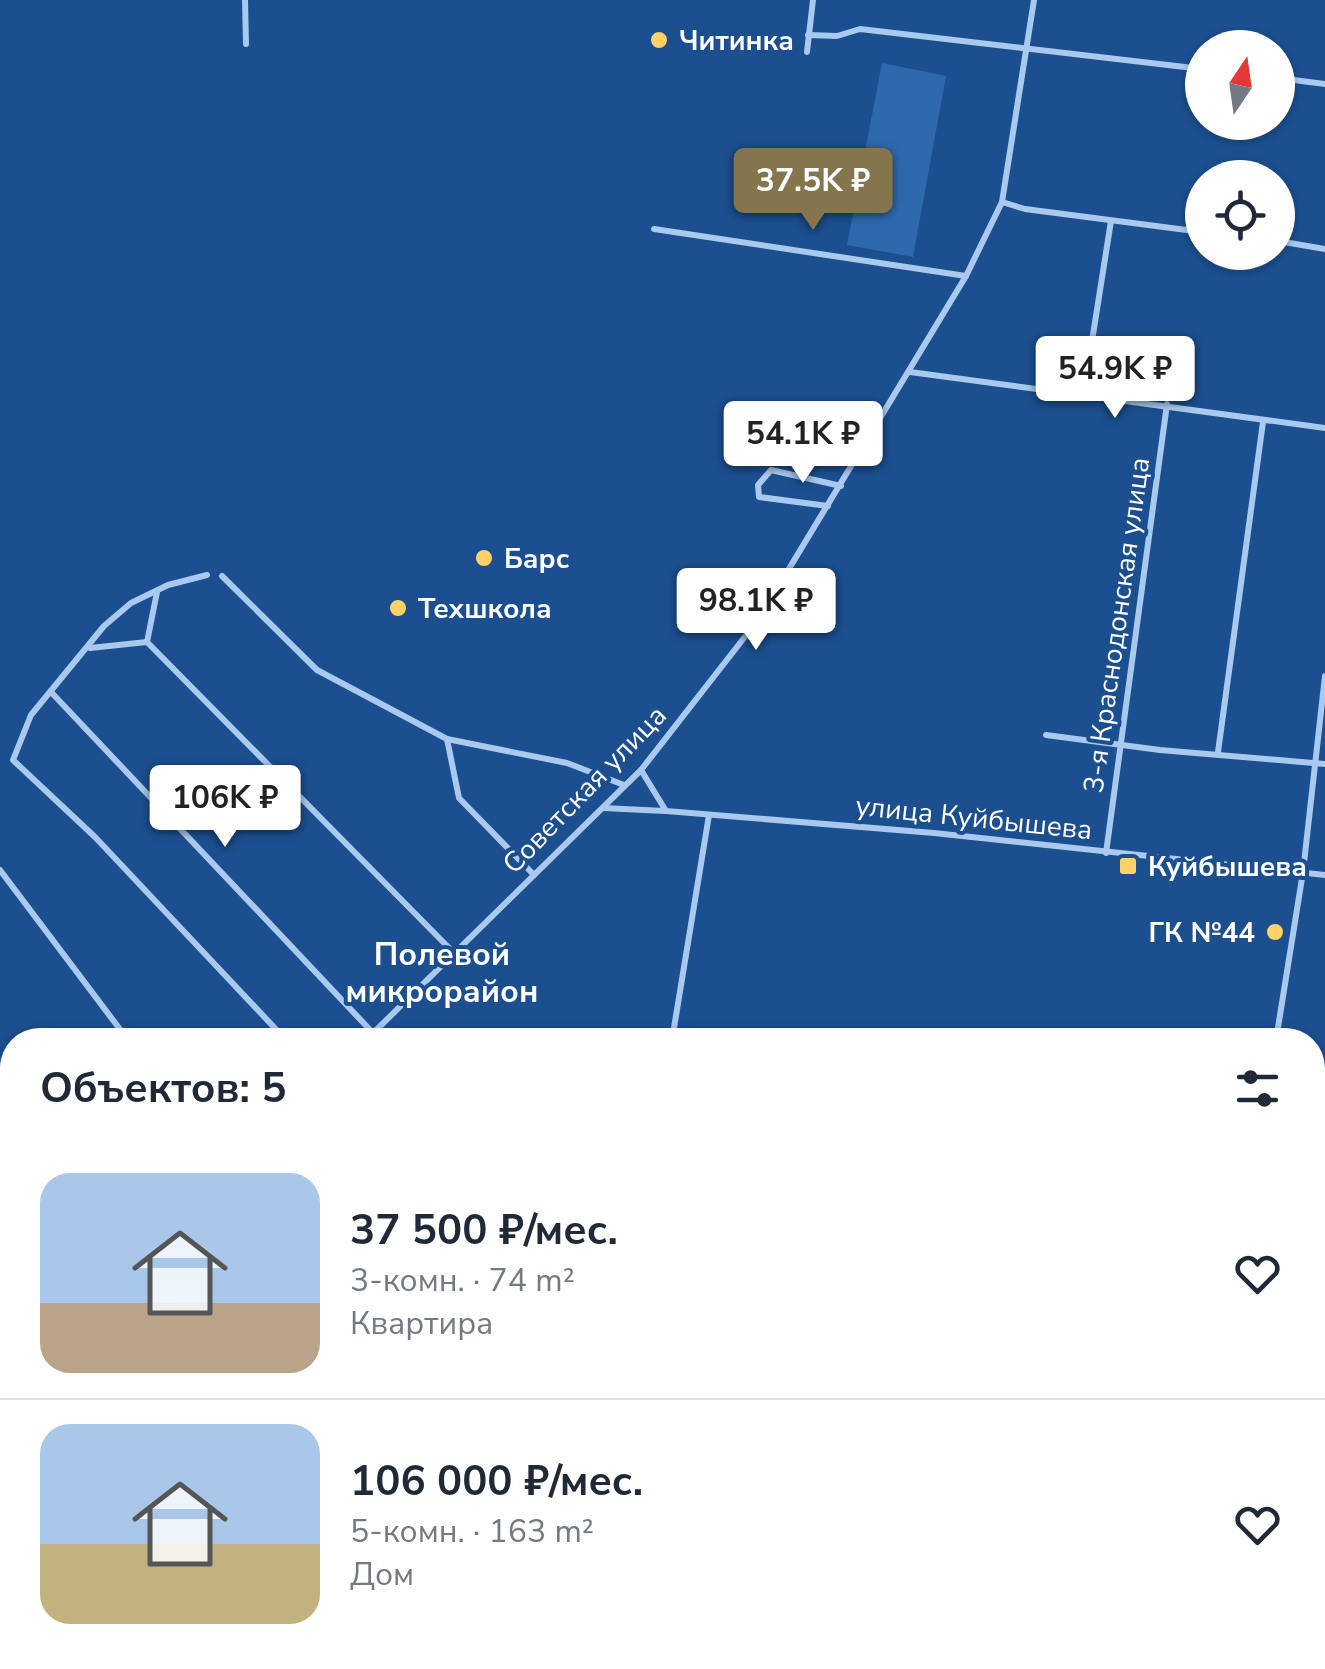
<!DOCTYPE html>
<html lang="ru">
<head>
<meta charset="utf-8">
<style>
	body { margin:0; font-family:"Nunito Sans",sans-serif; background:#f6f6f7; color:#1f2937; height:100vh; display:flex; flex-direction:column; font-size:38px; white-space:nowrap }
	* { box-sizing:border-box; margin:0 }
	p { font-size:32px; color:#747a83 }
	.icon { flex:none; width:55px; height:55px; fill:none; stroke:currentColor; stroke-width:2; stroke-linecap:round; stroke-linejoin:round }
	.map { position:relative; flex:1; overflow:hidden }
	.drawer { position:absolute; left:0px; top:1028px; width:1325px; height:642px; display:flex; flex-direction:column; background:#fff; border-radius:40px 40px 0 0; box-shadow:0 2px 8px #0004 }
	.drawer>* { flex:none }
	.needle { width:65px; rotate:13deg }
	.controls { position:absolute; left:1185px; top:30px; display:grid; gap:20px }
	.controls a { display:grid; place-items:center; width:110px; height:110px; border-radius:50%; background:#fff; box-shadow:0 2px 8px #0004; font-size:50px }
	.price { position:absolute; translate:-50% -85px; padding:0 22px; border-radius:10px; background:#fff; color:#222; font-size:32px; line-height:65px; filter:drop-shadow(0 2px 5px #0008) }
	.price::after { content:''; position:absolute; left:50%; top:60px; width:30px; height:22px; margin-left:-15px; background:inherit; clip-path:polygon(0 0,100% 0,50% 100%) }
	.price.active { background:#84754c; color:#fff }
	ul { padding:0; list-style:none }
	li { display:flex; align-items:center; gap:30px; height:250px; padding:0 40px }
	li+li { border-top:2px solid #e0e1e3 }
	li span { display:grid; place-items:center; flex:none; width:280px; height:200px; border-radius:30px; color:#555 }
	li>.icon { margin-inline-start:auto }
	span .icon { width:120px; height:120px; fill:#fffc; stroke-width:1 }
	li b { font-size:42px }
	h2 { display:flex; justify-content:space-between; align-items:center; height:120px; padding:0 40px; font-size:42px }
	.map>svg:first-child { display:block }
	.green { fill:#2e69ad }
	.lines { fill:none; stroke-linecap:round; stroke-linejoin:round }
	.street { stroke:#a9c9ee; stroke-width:6 }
	.poi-dot { fill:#ffd166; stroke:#1b4f8f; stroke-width:4 }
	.labels { text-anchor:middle; stroke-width:8; stroke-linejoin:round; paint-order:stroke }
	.poi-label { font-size:28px; font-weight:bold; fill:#fff; stroke:#1b4f8f; text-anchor:start }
	.street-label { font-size:28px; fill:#fff; stroke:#1b4f8f }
	.quarter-label { font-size:32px; font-weight:bold; fill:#fff; stroke:#1b4f8f }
</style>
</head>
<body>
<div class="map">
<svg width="1325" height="1669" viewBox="0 0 1325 1669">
	<rect width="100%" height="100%" fill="#1b4f8f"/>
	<polygon class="green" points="882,63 946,76 913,257 847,245"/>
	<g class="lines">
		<g class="street">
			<polyline points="245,0 246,44"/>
			<polyline points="808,35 837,36 860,29 1202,69"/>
			<polyline points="807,52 813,0"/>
			<polyline points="1278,78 1325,84"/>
			<polyline points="1002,202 1025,209 1202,232"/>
			<polyline points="654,229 966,276"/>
			<polyline points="1278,241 1325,249"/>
			<polyline points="910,372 1325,428"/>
			<polyline points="1083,398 1111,221"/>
			<polyline points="828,506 759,497 758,485 771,470 841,486"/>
			<polyline points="207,575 168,585 131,603 104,626 31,715 13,760 95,837 286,1040"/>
			<polyline points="222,576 317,670 447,739 567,763 624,785"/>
			<polyline points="157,592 147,642 454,953"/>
			<polyline points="90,648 147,642"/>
			<polyline points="51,692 373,1033"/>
			<polyline points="1046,735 1160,750 1325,764"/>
			<polyline points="447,739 459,798 534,875"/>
			<polyline points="1218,752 1263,422"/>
			<polyline points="641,770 666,811 934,833 1325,875"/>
			<polyline points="603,808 665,811"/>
			<polyline points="1106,853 1167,404"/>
			<polyline points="0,870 128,1040"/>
			<polyline points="366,1040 641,770 758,620 966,276 1002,202 1034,0"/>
			<polyline points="672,1040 709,815"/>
			<polyline points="1276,1040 1303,872 1325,676"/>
			<polyline points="0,1066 12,1083"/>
			<polyline points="1312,1098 1325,1099"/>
			<polyline points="1312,1183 1325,1187"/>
			<polyline points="0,1274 12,1291"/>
			<polyline points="0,1391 12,1379"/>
			<polyline points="0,1560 12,1548"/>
			<polyline points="852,1658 863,1669"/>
			<polyline points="1021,1658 1034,1669"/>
			<polyline points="63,1669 75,1658"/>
			<polyline points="235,1669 247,1658"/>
			<polyline points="403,1669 415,1658"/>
			<polyline points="580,1669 592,1658"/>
			<polyline points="617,1669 619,1658"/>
			<polyline points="760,1669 772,1658"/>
		</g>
	</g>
	<g class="poi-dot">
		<circle cx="659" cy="40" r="10"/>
		<circle cx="484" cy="558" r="10"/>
		<circle cx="398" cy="608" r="10"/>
		<rect x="1118" y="856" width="20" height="20" rx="5"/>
		<circle cx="1275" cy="932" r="10"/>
	</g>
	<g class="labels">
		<g class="poi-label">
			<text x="679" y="50">Читинка</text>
			<text x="504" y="568">Барс</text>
			<text x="418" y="618">Техшкола</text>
			<text x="1148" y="876">Куйбышева</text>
			<text x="1255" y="942" text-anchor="end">ГК №44</text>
		</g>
		<g class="street-label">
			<text transform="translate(1116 625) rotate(-82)" y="10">3-я Краснодонская улица</text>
			<text transform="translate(584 789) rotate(-46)" y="10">Советская улица</text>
			<text transform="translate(974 817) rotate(6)" y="10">улица Куйбышева</text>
		</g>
		<g class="quarter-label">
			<text x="442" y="965">Полевой<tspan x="442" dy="37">микрорайон</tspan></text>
		</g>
	</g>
</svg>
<div class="controls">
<a><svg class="needle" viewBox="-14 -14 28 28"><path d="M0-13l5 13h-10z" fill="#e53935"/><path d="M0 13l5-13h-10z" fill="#747a83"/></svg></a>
<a><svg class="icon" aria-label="locate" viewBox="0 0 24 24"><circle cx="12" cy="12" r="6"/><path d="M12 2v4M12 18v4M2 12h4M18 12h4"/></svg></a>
</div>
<b class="price active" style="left:813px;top:233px">37.5K ₽</b>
<b class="price" style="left:1115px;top:421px">54.9K ₽</b>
<b class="price" style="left:803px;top:486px">54.1K ₽</b>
<b class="price" style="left:756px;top:653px">98.1K ₽</b>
<b class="price" style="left:225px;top:850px">106K ₽</b>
<section class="drawer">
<h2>Объектов: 5<svg class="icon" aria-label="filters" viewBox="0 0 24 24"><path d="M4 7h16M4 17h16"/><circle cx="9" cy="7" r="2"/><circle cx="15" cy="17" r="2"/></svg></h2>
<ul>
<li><span style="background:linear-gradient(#a9c7e8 65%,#b9a48a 0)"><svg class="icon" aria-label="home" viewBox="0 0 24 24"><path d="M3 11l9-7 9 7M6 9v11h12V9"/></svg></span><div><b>37 500 ₽/мес.</b><p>3-комн. · 74 m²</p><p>Квартира</p></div><svg class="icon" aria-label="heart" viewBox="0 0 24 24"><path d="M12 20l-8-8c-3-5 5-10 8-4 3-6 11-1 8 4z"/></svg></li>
<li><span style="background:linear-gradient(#a9c7e8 60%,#c2b280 0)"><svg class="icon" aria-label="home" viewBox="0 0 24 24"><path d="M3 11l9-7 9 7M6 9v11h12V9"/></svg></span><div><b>106 000 ₽/мес.</b><p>5-комн. · 163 m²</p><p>Дом</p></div><svg class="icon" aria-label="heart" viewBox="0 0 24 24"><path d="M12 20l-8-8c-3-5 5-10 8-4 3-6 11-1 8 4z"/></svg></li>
</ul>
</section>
</div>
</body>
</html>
